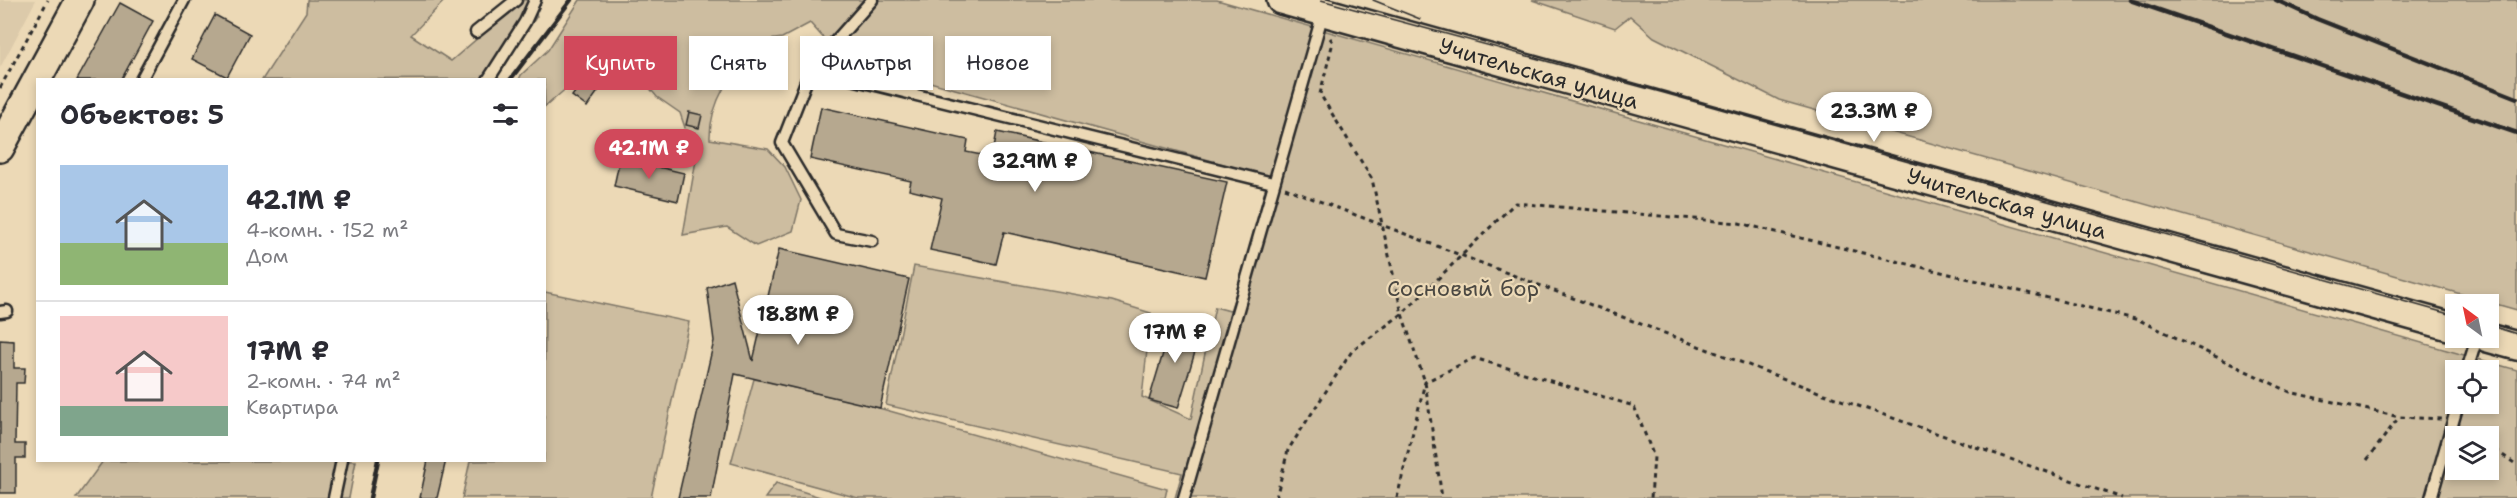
<!DOCTYPE html>
<html lang="ru">
<head>
<meta charset="utf-8">
<style>
	body { margin:0; font-family:"Shantell Sans",sans-serif; background:#f7f7f7; color:#2b2b33; height:100vh; display:flex; flex-direction:column; font-size:22px; white-space:nowrap }
	* { box-sizing:border-box; margin:0 }
	p { font-size:20px; color:#7c7c81 }
	.icon { flex:none; width:33px; height:33px; fill:none; stroke:currentColor; stroke-width:2; stroke-linecap:round; stroke-linejoin:round }
	.map { position:relative; flex:1; overflow:hidden }
	.side { position:absolute; left:36px; top:78px; width:510px; height:384px; display:flex; flex-direction:column; background:#fff; border-radius:0px; box-shadow:0 3px 9px #0003 }
	.side>* { flex:none }
	.banner { position:absolute; left:564px; top:36px; width:570px; height:54px; display:flex; gap:12px }
	.needle { width:39px; rotate:327deg }
	.buttons { position:absolute; left:2445px; top:294px; display:grid; gap:12px }
	.buttons a { display:grid; place-items:center; width:54px; height:54px; border-radius:0px; background:#fff; box-shadow:0 3px 9px #0003; font-size:30px }
	.price { position:absolute; translate:-50% -51px; padding:0 14px; border-radius:21px; background:#fff; color:#222; font-size:20px; line-height:39px; filter:drop-shadow(0 2px 3px #0008) }
	.price::after { content:''; position:absolute; left:50%; top:36px; width:18px; height:14px; margin-left:-9px; background:inherit; clip-path:polygon(0 0,100% 0,50% 100%) }
	.price.on { background:#d1495b; color:#fff }
	ul { padding:0; list-style:none }
	li { display:flex; align-items:center; gap:18px; height:150px; padding:0 24px }
	li+li { border-top:2px solid #e1e1e2 }
	li span { display:grid; place-items:center; flex:none; width:168px; height:120px; border-radius:0px; color:#555 }
	li>.icon { margin-inline-start:auto }
	span .icon { width:72px; height:72px; fill:#fffc; stroke-width:1 }
	li b { font-size:26px }
	h2 { display:flex; justify-content:space-between; align-items:center; height:72px; padding:0 24px; font-size:26px }
	.chip { padding:0 21px; border-radius:0px; background:#fff; box-shadow:0 3px 9px #0003; font-size:21px; line-height:54px }
	.chip.on { background:#d1495b; color:#fff }
	.map>svg:first-child { display:block }
	.built { fill:#dccaaa }
	.green { fill:#cdbda0; stroke:#7c7466; stroke-width:1.5; fill-rule:evenodd }
	.building { fill:#b6a88f; stroke:#2b2b2b; stroke-width:1.5 }
	.lines { fill:none; stroke-linecap:round; stroke-linejoin:round }
	.service-casing { stroke:#2b2b2b; stroke-width:15 }
	.secondary-casing { stroke:#2b2b2b; stroke-width:32 }
	.path { stroke:#2b2b2b; stroke-width:3; stroke-dasharray:4.5 4.5; stroke-linecap:butt }
	.service { stroke:#ecd9b6; stroke-width:10 }
	.secondary { stroke:#ecd9b6; stroke-width:27 }
	.tram { stroke:#2b2b2b; stroke-width:1.5 }
	.rail { stroke:#2b2b2b; stroke-width:4.5 }
	.labels { text-anchor:middle; stroke-width:4.5; stroke-linejoin:round; paint-order:stroke }
	.street-label { font-size:22px; fill:#2b2b2b; stroke:#ecd9b6 }
	.park-label { font-size:22px; fill:#4b4842; stroke:#ecd9b6 }
</style>
</head>
<body>
<div class="map">
<svg width="2517" height="498" viewBox="0 0 2517 498">
	<rect width="100%" height="100%" fill="#ecd9b6"/>
	<filter id="ink" filterUnits="userSpaceOnUse"><feTurbulence type="fractalNoise" baseFrequency=".0167" numOctaves="2"/><feDisplacementMap in="SourceGraphic" scale="12" xChannelSelector="R" yChannelSelector="G"/><feConvolveMatrix kernelMatrix="1 2 1 2 8 2 1 2 1" color-interpolation-filters="sRGB"/></filter>
	<g filter="url(#ink)">
		<polygon class="built" points="0,0 36,0 0,68"/>
		<g class="green">
			<polygon points="307,0 445,0 411,35 451,61 522,0 530,0 537,16 495,79 262,80 306,12"/>
			<path d="M580 0H1217L2517 370V498H1175L1182 473 886 405 914 266 1112 301 1151 313 1142 397 1191 419 1215 307 1230 311 1270 192V177L894 72 837 53 810 23 782 38 756 42C733 71 709 102 710 139L768 149 785 167 801 200 793 231 756 246 727 227 683 235 696 160 680 113 657 97 637 73 619 58 603 78 586 71 545 107 544 80H519L521 75 548 50ZM2456 370H2488V404H2456ZM2456 436H2488V470H2456Z"/>
			<polygon points="1532,0 2517,0 2517,310 1779,100 1654,37 1630,16 1615,28"/>
			<polygon points="545,292 689,322 651,498 462,498 470,461 544,460"/>
			<polygon points="754,379 861,403 1167,489 1165,498 858,498 731,463"/>
			<polygon points="103,461 356,461 349,498 76,498"/>
			<polygon points="776,483 823,498 765,498"/>
		</g>
		<g class="building">
			<polygon points="120,3 153,21 121,80 77,80"/>
			<polygon points="215,15 250,34 227,77 192,59"/>
			<polygon points="584,80 599,90 587,107 572,96"/>
			<polygon points="821,107 968,140 966,152 992,157 997,132 1227,182 1205,277 1004,232 996,264 930,250 942,198 909,190 911,181 810,159"/>
			<polygon points="689,112 702,115 699,128 686,125"/>
			<polygon points="620,158 684,173 678,201 614,186"/>
			<polygon points="779,249 909,279 880,408 735,374 711,498 678,498 714,341 707,288 732,279 753,361"/>
			<polygon points="1173,320 1202,329 1178,408 1149,400"/>
			<polygon points="0,340 14,341 14,368 25,368 24,383 16,383 15,444 25,444 25,458 16,458 16,493 0,493"/>
			<polygon points="428,460 446,460 437,498 420,498"/>
		</g>
		<g class="lines">
			<defs>
				<g id="service">
					<polyline points="872,0 811,69 782,143 836,234 872,241"/>
					<polyline points="476,32 516,0"/>
					<polyline points="811,69 1273,183"/>
					<polyline points="141,80 184,0"/>
					<polyline points="488,80 525,22 535,0"/>
					<polyline points="0,312 7,311"/>
					<polyline points="2467,370 2477,338"/>
					<polyline points="334,498 342,460"/>
					<polyline points="1184,498 1323,13"/>
					<polyline points="2431,498 2458,404"/>
				</g>
				<g id="secondary">
					<polyline points="1281,0 2456,328"/>
					<polyline points="0,148 80,0"/>
					<polyline points="2488,338 2517,346"/>
				</g>
			</defs>
			<use href="#service" class="service-casing"/>
			<use href="#secondary" class="secondary-casing"/>
			<g class="path">
				<polyline points="1330,38 1333,42 1320,94 1372,179 1402,314 1425,382 1442,498"/>
				<polyline points="0,88 48,0"/>
				<polyline points="1285,188 1824,394 2122,498"/>
				<polyline points="2465,428 2477,436"/>
				<polyline points="2488,445 2517,465"/>
				<polyline points="2367,460 2399,417"/>
				<polyline points="1276,498 1288,450 1352,351 1402,314 1515,203 1739,223 2139,320 2290,392 2399,417 2441,419"/>
				<polyline points="1397,498 1425,382 1474,358 1634,406 1654,457 1651,498"/>
			</g>
			<use href="#service" class="service"/>
			<use href="#secondary" class="secondary"/>
			<g class="tram">
				<polyline points="1321,0 1664,93 2456,316"/>
				<polyline points="1373,0 1420,19"/>
				<polyline points="2488,325 2517,334"/>
			</g>
			<g class="rail">
				<polyline points="2130,0 2517,133"/>
				<polyline points="2276,0 2317,19 2517,98"/>
				<polyline points="510,80 571,0"/>
				<polyline points="370,498 378,460"/>
			</g>
		</g>
	</g>
	<g class="labels">
		<g class="street-label">
			<text transform="translate(1539 73) rotate(16)" y="8">Учительская улица</text>
			<text transform="translate(2007 203) rotate(16)" y="8">Учительская улица</text>
		</g>
		<g class="park-label">
			<text x="1463" y="296">Сосновый бор</text>
		</g>
	</g>
</svg>
<div class="buttons">
<a><svg class="needle" viewBox="-14 -14 28 28"><path d="M0-13l5 13h-10z" fill="#e53935"/><path d="M0 13l5-13h-10z" fill="#7c7c81"/></svg></a>
<a><svg class="icon" aria-label="locate" viewBox="0 0 24 24"><circle cx="12" cy="12" r="6"/><path d="M12 2v4M12 18v4M2 12h4M18 12h4"/></svg></a>
<a><svg class="icon" aria-label="layers" viewBox="0 0 24 24"><path d="M12 4l9 5-9 5-9-5zM3 14l9 5 9-5"/></svg></a>
</div>
<b class="price" style="left:1874px;top:143px">23.3M ₽</b>
<b class="price on" style="left:649px;top:180px">42.1M ₽</b>
<b class="price" style="left:1035px;top:193px">32.9M ₽</b>
<b class="price" style="left:798px;top:346px">18.8M ₽</b>
<b class="price" style="left:1175px;top:364px">17M ₽</b>
<div class="banner">
<a class="chip on">Купить</a>
<a class="chip">Снять</a>
<a class="chip">Фильтры</a>
<a class="chip">Новое</a>
</div>
<section class="side">
<h2>Объектов: 5<svg class="icon" aria-label="filters" viewBox="0 0 24 24"><path d="M4 7h16M4 17h16"/><circle cx="9" cy="7" r="2"/><circle cx="15" cy="17" r="2"/></svg></h2>
<ul>
<li><span style="background:linear-gradient(#a9c7e8 65%,#8fb573 0)"><svg class="icon" aria-label="home" viewBox="0 0 24 24"><path d="M3 11l9-7 9 7M6 9v11h12V9"/></svg></span><div><b>42.1M ₽</b><p>4-комн. · 152 m²</p><p>Дом</p></div></li>
<li><span style="background:linear-gradient(#f6c9c9 75%,#7fa58c 0)"><svg class="icon" aria-label="home" viewBox="0 0 24 24"><path d="M3 11l9-7 9 7M6 9v11h12V9"/></svg></span><div><b>17M ₽</b><p>2-комн. · 74 m²</p><p>Квартира</p></div></li>
</ul>
</section>
</div>
</body>
</html>
